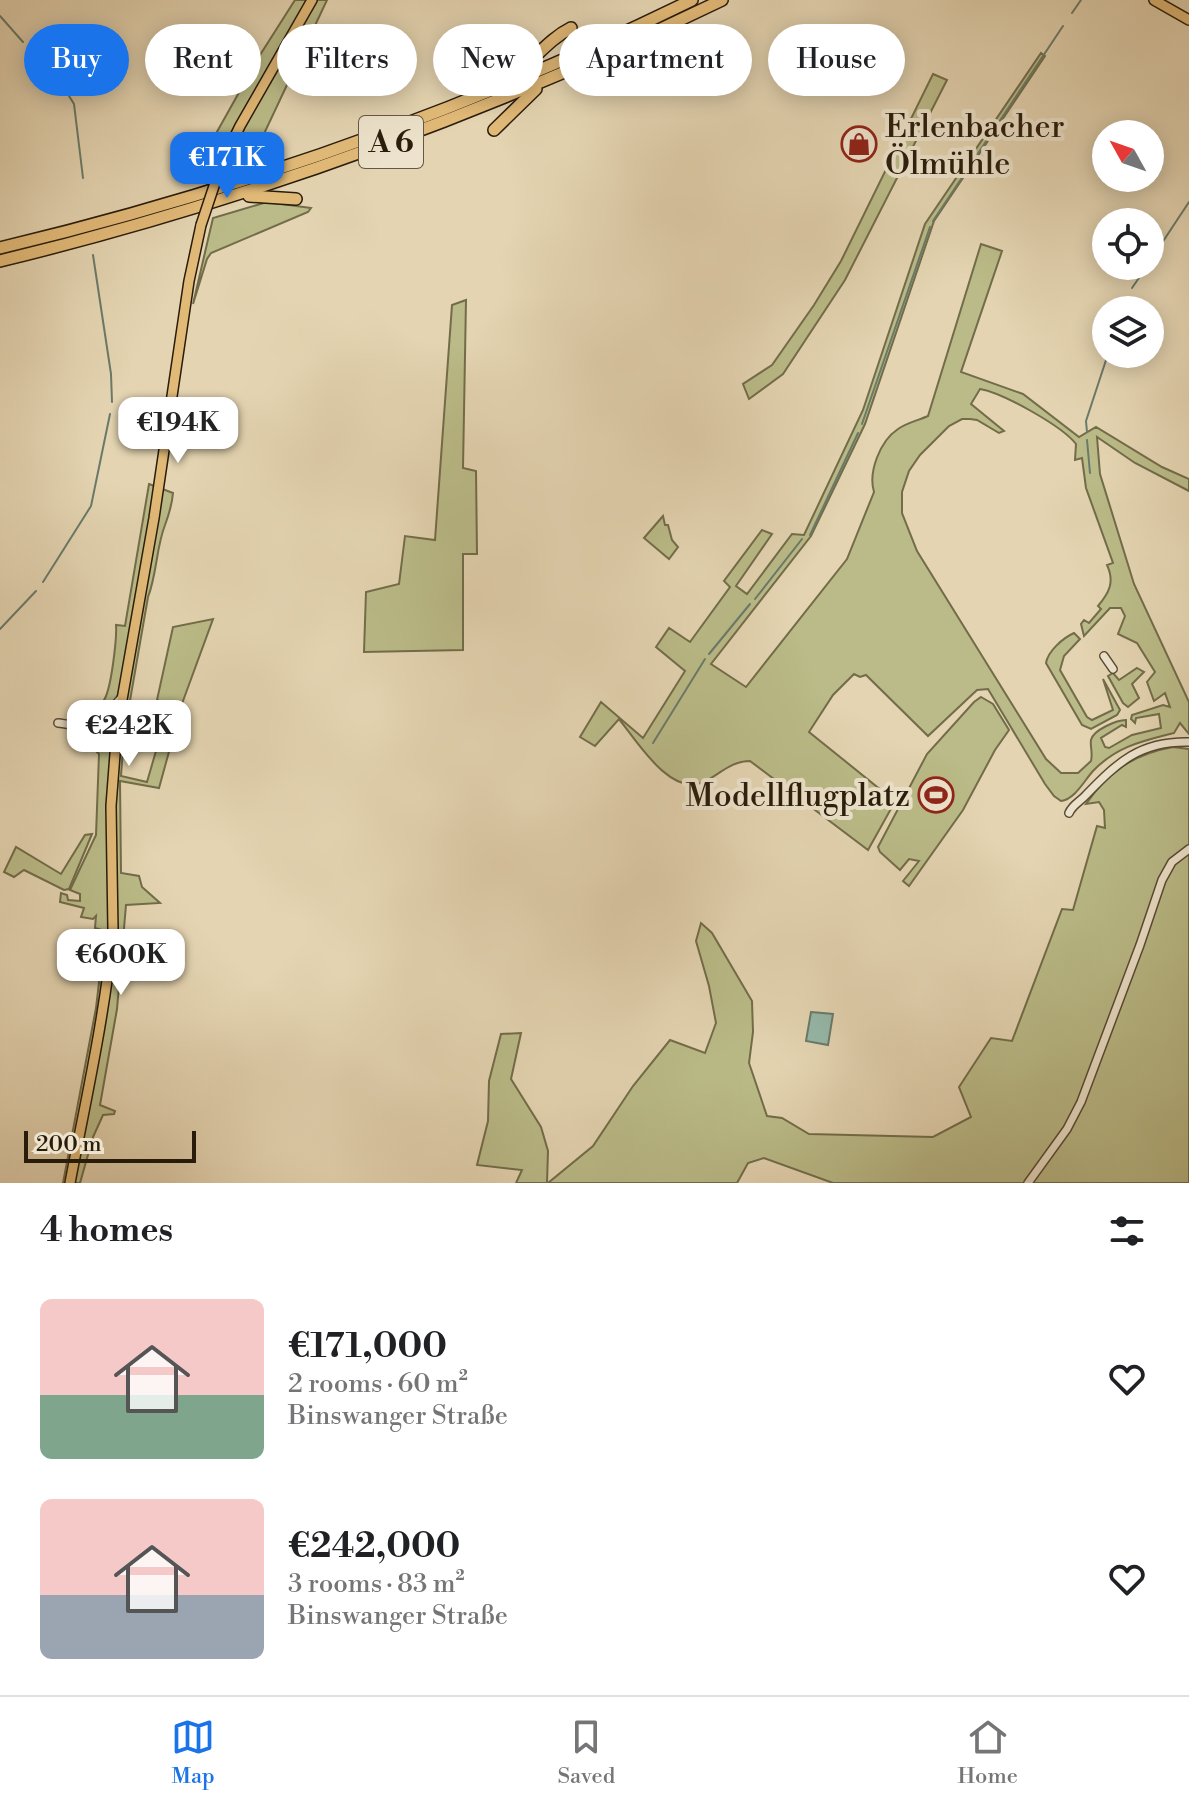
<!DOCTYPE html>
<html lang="en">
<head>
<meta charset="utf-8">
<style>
	body { margin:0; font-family:"Libre Bodoni",serif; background:#f6f6f6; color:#202124; height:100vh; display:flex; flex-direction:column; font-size:30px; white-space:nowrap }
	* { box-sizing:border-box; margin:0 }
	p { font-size:26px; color:#757577 }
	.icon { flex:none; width:44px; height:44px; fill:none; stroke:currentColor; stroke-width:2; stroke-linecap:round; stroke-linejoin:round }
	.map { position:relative; height:1183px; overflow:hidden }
	.panel { display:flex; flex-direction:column; background:#fff; flex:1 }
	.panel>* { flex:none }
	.banner { position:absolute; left:24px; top:24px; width:1142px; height:72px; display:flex; gap:16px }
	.needle { width:52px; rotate:310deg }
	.buttons { position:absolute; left:1092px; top:120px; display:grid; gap:16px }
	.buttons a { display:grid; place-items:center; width:72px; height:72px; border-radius:50%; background:#fff; box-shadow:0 4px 20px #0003; font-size:40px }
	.scale { position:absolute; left:24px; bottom:20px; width:172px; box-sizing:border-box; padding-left:8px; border:4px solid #291c0b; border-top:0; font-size:22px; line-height:28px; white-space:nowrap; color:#291c0b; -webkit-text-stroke:6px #ede3cc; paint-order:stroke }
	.price { position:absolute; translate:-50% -68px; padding:0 18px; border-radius:16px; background:#fff; color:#222; font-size:26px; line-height:52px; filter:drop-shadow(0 2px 4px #0008) }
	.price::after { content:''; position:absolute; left:50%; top:48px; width:24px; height:18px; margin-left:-12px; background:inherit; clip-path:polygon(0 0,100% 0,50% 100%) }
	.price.selected { background:#1a73e8; color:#fff }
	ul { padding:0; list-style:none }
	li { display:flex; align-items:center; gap:24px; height:200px; padding:0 40px }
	li span { display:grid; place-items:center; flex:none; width:224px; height:160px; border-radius:12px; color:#555 }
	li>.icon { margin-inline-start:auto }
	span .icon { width:96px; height:96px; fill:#fffc; stroke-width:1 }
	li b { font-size:34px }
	h2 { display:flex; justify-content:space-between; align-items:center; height:96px; padding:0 40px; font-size:34px }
	.chip { padding:0 28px; border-radius:36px; background:#fff; box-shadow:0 4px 20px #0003; font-size:28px; line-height:72px }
	.chip.selected { background:#1a73e8; color:#fff }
	.tab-bar { display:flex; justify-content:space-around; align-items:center; height:112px; border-top:2px solid #e0e0e0; background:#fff; font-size:22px; color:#757577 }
	.tab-bar a { display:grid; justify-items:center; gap:4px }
	.tab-bar .selected { color:#1a73e8 }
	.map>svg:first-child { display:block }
	.green { fill:#babb88; stroke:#726c4a; stroke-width:2; fill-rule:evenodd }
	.water { fill:#95b8a9; stroke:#6a7a6a; stroke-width:2 }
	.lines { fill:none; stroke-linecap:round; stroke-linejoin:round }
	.stream { stroke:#6a7a6a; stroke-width:2 }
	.minor-casing { stroke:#584a34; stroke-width:10 }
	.major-casing { stroke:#291c0b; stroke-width:12 }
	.highway-casing { stroke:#291c0b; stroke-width:14 }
	.minor { stroke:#ede3cc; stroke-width:7 }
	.major { stroke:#e2ba78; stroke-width:9 }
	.highway { stroke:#e2ba78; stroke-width:11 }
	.major-bridge-casing { stroke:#291c0b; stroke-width:12; stroke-linecap:butt }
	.major-bridge { stroke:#e2ba78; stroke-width:9 }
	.labels { text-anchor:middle; stroke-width:8; stroke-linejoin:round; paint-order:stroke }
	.shield { fill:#ede3cc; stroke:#645845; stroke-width:2 }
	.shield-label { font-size:30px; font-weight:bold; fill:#291c0b }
	.poi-label { font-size:32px; fill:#291c0b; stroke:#ede3cc; text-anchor:start }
</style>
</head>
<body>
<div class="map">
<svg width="1189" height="1183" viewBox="0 0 1189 1183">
	<rect width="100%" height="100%" fill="#e4d4b1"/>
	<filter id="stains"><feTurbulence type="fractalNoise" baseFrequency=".0025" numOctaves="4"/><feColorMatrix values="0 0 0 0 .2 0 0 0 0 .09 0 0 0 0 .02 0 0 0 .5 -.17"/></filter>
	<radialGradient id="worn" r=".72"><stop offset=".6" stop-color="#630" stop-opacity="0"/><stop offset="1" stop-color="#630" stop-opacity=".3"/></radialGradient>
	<g class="green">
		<polygon points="295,0 327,0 263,136 230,167 209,146 260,55"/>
		<path d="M1041 53 1045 56 934 221 865 424 811 536 711 664 746 687 847 559 874 492C868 472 880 441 898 429 906 423 919 420 928 416L981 244 1002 251 961 372 1023 394 1079 437 1096 427 1162 467 1189 479V491L1135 463 1097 437 1100 474 1134 584 1189 702V734L1180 723 1174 733C1143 741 1117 746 1093 771 1084 781 1075 799 1061 801L1054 796 1045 784 988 689 977 690 928 736 866 675 860 677 854 674 833 695 809 732 881 790 885 791 892 807 868 850 750 761C731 761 720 774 704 782 671 798 636 740 619 719L595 746 580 737 601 702 643 738 685 671 656 647 669 628 690 642 730 587 724 581 762 530 772 534 736 586 747 594 792 534 804 535 863 410 925 224ZM980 389C1003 393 1062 426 1076 444L1075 460 1082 458 1086 488 1113 563 1107 565C1115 582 1109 593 1098 606L1101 609 1089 623 1084 620 1081 624 1084 636 1110 608H1121L1125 616 1118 634 1137 643 1155 672 1147 682 1154 701 1165 693 1170 707 1163 705 1132 715 1131 719 1135 723 1136 718 1159 714 1161 728 1132 735 1109 748 1105 747 1101 738 1122 725 1126 727V720C1117 720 1093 730 1091 740 1090 747 1093 753 1091 761L1078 773H1061L1046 759 917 551 902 513V492L909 471 920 455 949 426 962 419H970L977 420 999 433 1004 431 971 404Z"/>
		<polygon points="933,74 947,80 845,280 783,374 749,399 743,384 772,365 814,305 841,261"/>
		<polygon points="267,202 311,208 308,212 211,253 207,259 193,304 213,218"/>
		<polygon points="466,300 463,468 476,471 477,554 463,554 463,650 364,652 366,592 399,584 405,536 435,540 452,305"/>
		<path d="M149 484 173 493C172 506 169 514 165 525 156 548 157 574 148 597L124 735 121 776 147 782 169 706 157 700 173 627 213 619 183 701 159 788 120 781 121 873 139 876 142 887 160 903 126 905 117 1009 100 1105 115 1111 114 1114 103 1115 93 1137 80 1183H63L96 1008 105 931 95 928 96 916 93 919 81 917 84 908 60 902 61 893 67 895 68 900 80 901V894L70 890 96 835 99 754 91 746 92 721 84 715C91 711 99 707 104 700 111 690 117 639 116 625L125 626Z"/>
		<polygon points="663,516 665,525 668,525 672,540 678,547 669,559 644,538"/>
		<path d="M1074 633 1080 639 1064 656 1060 670 1087 717 1092 720 1113 710 1103 679 1120 710 1117 715 1091 729 1082 725 1046 663C1048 651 1063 638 1074 633Z"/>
		<polygon points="1137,668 1144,672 1132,684 1139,698 1128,707 1123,703 1108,676 1113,673 1119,680"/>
		<polygon points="981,697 993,704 1009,730 995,750 963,810 909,886 903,881 919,861 909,859 900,870 880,852 878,847 927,754 974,702"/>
		<path d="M1173 747 1189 749V1183H833L764 1158 748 1163 737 1183H548L593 1146 633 1086 670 1040 705 1053 716 1023 709 986 696 941 701 923 712 933 752 1001 753 1032 749 1063 767 1116 782 1118 809 1134 933 1137 971 1117 959 1087 991 1038 1012 1041 1062 909 1073 910 1097 826 1105 828 1104 810 1099 802 1086 804C1109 771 1134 754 1173 747Z"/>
		<polygon points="92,834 69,889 64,890 24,870 14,877 4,872 16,847 61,874 85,835"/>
		<polygon points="521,1033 511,1079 541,1127 548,1151 547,1183 516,1183 522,1170 477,1165 488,1121 489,1081 501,1034"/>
	</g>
	<polygon class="water" points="811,1012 833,1014 828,1045 806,1041"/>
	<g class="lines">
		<g class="stream">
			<polyline points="1072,13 1081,0"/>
			<polyline points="0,16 23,42"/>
			<polyline points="34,53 64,88 74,104 83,178"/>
			<polyline points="933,221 1063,26"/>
			<polyline points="93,255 111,374 112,402"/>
			<polyline points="1150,261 1189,202"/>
			<polyline points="1132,288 1147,266"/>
			<polyline points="1123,310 1127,298"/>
			<polyline points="862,424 930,227"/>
			<polyline points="1087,432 1086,421 1108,354"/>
			<polyline points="1087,440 1090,473"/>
			<polyline points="810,535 858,433"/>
			<polyline points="43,582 91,506 110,414"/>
			<polyline points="755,599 802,539"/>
			<polyline points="0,629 36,591"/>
			<polyline points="709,654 750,604"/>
			<polyline points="653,743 705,659"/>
		</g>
		<defs>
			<g id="minor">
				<polyline points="1104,656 1113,669"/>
				<path d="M58 723C75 725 103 732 117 728"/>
				<polyline points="92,726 104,718 121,698"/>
				<path d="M1069 813C1073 804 1080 802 1086 795 1118 762 1140 741 1189 742"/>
				<polyline points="1028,1183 1067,1129 1081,1102 1140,945 1162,880 1172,862 1189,849"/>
			</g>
			<g id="major">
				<polyline points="1154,0 1189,20"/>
				<polyline points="221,165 240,126 312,0"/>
				<path d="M70 1183C86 1099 105 1015 113 930L111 806 117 728 154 518 189 281 201 225"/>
			</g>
			<g id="highway">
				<path d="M515 74C535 59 549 39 571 28"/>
				<polyline points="494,130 536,89"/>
				<polyline points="249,196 296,199"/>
				<path d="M0 248C238 191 472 108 692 0"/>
				<path d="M0 261C250 200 491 112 722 0"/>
			</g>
		</defs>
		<use href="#minor" class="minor-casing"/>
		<use href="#major" class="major-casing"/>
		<use href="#highway" class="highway-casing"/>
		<use href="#minor" class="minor"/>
		<use href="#major" class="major"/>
		<use href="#highway" class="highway"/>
		<defs>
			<polyline id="major-bridge" points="201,225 221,165"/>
		</defs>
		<use href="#major-bridge" class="major-bridge-casing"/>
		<use href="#major-bridge" class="major-bridge"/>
	</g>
	<defs>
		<symbol id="shop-ring" viewBox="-11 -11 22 22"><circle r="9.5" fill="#ede3cc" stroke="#8f2418" stroke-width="1.5"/><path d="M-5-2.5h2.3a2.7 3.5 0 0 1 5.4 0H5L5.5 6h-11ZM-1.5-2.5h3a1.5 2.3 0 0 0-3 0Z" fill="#8f2418"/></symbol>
		<symbol id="stadium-ring" viewBox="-11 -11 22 22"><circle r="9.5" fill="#ede3cc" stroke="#8f2418" stroke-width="1.5"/><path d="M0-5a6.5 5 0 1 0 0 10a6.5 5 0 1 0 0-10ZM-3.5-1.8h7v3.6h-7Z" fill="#8f2418"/></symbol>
	</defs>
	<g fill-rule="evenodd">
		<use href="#shop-ring" x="839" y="124" width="40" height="40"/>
		<use href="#stadium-ring" x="916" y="775" width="40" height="40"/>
	</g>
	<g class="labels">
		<rect class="shield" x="359" y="116" width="64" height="52" rx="6"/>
		<g class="shield-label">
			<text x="391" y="152">A 6</text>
		</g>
		<g class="poi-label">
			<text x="885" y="137">Erlenbacher<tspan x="885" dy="37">Ölmühle</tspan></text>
			<text x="910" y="806" text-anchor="end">Modellflugplatz</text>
		</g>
	</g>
	<rect width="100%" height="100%" filter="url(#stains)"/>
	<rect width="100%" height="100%" fill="url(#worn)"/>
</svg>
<div class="buttons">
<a><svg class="needle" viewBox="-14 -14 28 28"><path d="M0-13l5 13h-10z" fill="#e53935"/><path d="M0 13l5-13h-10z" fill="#757577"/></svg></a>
<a><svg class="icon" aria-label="locate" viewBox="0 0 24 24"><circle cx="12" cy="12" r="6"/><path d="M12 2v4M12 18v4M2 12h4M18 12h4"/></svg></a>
<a><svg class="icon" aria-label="layers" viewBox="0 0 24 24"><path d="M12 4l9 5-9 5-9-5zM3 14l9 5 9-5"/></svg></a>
</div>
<div class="scale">200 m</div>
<b class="price selected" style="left:227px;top:200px">€171K</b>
<b class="price" style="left:178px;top:465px">€194K</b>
<b class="price" style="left:129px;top:768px">€242K</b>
<b class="price" style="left:121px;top:997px">€600K</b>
<div class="banner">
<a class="chip selected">Buy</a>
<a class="chip">Rent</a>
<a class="chip">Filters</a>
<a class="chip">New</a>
<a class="chip">Apartment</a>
<a class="chip">House</a>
</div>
</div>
<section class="panel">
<h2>4 homes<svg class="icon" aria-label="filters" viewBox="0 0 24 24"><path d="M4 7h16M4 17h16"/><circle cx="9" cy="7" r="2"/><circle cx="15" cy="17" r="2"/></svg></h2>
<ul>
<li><span style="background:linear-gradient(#f6c9c9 60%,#7fa58c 0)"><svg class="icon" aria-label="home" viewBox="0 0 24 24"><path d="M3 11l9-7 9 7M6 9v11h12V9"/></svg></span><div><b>€171,000</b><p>2 rooms · 60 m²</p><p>Binswanger Straße</p></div><svg class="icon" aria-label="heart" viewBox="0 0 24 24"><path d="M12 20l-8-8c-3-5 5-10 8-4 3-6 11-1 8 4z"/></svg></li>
<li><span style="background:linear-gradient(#f6c9c9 60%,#9aa5b1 0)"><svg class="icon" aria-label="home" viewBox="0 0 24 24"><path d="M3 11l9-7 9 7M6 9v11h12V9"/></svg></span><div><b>€242,000</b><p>3 rooms · 83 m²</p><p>Binswanger Straße</p></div><svg class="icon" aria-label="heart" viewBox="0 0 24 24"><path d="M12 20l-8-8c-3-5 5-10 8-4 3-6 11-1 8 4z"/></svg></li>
</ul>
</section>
<nav class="tab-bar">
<a class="selected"><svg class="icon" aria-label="map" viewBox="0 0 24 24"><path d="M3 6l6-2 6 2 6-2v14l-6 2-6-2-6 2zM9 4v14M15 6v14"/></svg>Map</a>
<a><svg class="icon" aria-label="saved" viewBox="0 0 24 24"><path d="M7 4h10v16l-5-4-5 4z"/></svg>Saved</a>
<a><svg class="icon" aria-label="home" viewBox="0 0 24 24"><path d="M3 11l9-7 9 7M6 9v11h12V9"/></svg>Home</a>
</nav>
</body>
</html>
